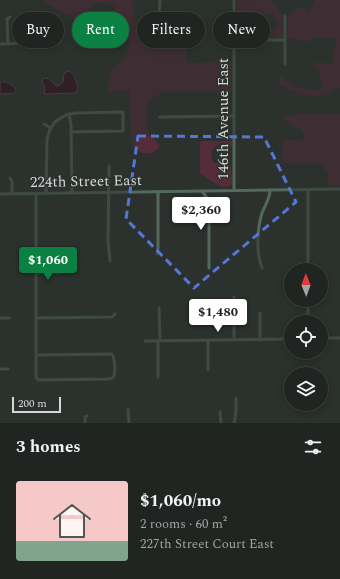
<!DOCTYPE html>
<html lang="en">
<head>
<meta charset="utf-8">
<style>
	body { margin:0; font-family:Spectral,serif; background:#2d312f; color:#f1f3f6; height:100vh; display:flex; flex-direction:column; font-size:15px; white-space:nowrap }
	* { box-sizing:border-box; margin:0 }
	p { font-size:13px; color:#a2a5a5 }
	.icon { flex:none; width:22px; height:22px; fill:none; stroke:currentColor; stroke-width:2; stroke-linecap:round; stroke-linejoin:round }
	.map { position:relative; height:423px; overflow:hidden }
	.sheet { display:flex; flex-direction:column; background:#212522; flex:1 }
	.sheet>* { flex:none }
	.banner { position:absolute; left:12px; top:12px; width:316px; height:36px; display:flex; gap:8px }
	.needle { width:26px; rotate:359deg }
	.tools { position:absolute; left:284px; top:263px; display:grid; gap:8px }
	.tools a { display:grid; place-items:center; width:44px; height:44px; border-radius:50%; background:#212522; box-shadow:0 2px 10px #0003,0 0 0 1px #3e4240; font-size:20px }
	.scale { position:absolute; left:12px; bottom:10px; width:49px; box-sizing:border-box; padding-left:4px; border:2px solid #d5d8d6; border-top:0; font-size:11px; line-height:14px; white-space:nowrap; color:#d5d8d6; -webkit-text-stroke:3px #2c312e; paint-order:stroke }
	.price { position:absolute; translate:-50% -34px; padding:0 9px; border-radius:4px; background:#fff; color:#222; font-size:13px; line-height:26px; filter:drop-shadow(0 1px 2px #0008) }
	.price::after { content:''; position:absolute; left:50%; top:24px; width:12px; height:9px; margin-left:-6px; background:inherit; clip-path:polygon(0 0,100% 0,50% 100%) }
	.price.selected { background:#0b8043; color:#fff }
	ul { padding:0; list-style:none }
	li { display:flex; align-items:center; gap:12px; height:100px; padding:0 16px }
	li span { display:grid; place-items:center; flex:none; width:112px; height:80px; border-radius:4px; color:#555 }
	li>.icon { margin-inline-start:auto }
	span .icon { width:48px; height:48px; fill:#fffc; stroke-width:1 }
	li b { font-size:17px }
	h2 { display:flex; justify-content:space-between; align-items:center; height:48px; padding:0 16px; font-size:17px }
	.tag { padding:0 14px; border-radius:18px; background:#212522; box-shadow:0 2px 10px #0003,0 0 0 1px #3e4240; font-size:14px; line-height:36px }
	.tag.selected { background:#0b8043; color:#fff }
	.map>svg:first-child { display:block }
	.green { fill:#552c3a }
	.water { fill:#390a1e; stroke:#684855 }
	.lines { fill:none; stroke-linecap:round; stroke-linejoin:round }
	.minor { stroke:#526a5d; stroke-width:3 }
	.marked { fill:none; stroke:#5477d7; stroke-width:3; stroke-dasharray:8 5; stroke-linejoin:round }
	.labels { text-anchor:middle; stroke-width:3; stroke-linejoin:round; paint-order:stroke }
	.street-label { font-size:15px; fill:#d5d8d6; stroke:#2c312e }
</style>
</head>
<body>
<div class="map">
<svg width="340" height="423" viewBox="0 0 340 423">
	<rect width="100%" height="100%" fill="#2c312e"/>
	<g class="green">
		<polygon points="41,0 132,0 138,33 143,39 181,41 187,45 186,60 189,63 232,62 232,91 163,92 151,98 147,105 147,127 149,134 160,145 158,149 152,153 142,153 135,149 131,141 130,91 107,91 111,70 125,59 128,51 129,41 127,29 112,4 105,1 93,4 89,9 95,37 92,38 86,37 71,15 61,12"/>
		<path d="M237 0H269C276 6 285 13 283 24L281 22 276 21 274 15 271 13C267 15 263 16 259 15 256 15 254 14 250 14L248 18 247 25C251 31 258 38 267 34 270 33 274 27 277 25H280L283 27V37L280 38C265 38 250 40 237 35Z"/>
		<path d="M315 0H340V88H336C333 90 329 94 325 95 312 99 290 91 279 84V78L282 76C290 88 305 88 318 90L323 87 319 70 315 69 313 65 318 62 330 64 333 62 336 41 335 38H312L307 42 288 38V16L291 12 303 7 307 12 310 11Z"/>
		<polygon points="313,113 340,113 340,186 330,186 328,181 328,173 320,164 284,163 282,157 283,142 285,140 303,140 305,138 301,129 290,124 284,119 284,116"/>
		<path d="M202 141H232V147L222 143C212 147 208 152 214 163H226L231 166 232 183 230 186 223 187 216 184 200 173V142Z"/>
	</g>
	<g class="water">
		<path d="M68 71C73 73 73 74 75 79 78 85 78 86 76 93L44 94 45 88 42 82 43 78C49 77 52 84 58 86L63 82 64 74Z"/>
		<path d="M0 82C7 81 12 84 16 90L15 93 0 94Z"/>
	</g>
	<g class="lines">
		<g class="minor">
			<polyline points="285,16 285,64"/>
			<polyline points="159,17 160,0"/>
			<polyline points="234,37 247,40 285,40"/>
			<polyline points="0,44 60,42"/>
			<polyline points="8,44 7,19 10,17"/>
			<polyline points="69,114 71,124 72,193"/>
			<polyline points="160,117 234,116"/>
			<polyline points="44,124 51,128"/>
			<polyline points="109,166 108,241 110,261"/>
			<polyline points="10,178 12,182 12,193"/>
			<polyline points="234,190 234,0"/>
			<polyline points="308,190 308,270"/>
			<polyline points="202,191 209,201 209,268"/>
			<polyline points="46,193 47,139 50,129 56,121 66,115 75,113 123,112 123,131 71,132"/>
			<polyline points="0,194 340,189"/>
			<polyline points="157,254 158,248 158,192"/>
			<path d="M262 268C256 253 257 229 262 213 265 205 270 199 270 190"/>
			<polyline points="36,273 59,273"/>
			<polyline points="234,297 234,340"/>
			<polyline points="308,300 308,322"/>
			<polyline points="159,308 160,341"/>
			<polyline points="260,313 260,340"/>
			<polyline points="0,318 9,318"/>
			<polyline points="36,318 112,317 115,314"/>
			<polyline points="321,338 340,338"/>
			<polyline points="208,340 208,370"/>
			<polyline points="145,341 291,339"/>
			<polyline points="158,341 158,377"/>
			<path d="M36 355 112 354C115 359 116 373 113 378L108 379 38 380 36 377V193"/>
			<polyline points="0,369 8,369"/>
			<polyline points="128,409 129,423"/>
			<polyline points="220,412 221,423"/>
			<polyline points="85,423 85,417 87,416"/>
			<polyline points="234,423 236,413 236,398"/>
		</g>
	</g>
	<path d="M0 0H340V423H0ZM138 136 264 137 296 202 194 288 126 219Z" fill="#2c312e" fill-opacity=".55" fill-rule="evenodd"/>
	<path class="marked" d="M138 136 264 137 296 202 194 288 126 219Z"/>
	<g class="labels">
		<g class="street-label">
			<text transform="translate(223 119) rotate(-90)" y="5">146th Avenue East</text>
			<text transform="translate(86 181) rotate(-1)" y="5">224th Street East</text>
		</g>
	</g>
</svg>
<div class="tools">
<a><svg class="needle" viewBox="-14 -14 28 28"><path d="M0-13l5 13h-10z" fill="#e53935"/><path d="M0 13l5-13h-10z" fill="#a2a5a5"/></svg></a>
<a><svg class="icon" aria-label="locate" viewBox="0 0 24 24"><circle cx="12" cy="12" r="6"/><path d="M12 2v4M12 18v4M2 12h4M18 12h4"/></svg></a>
<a><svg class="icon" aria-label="layers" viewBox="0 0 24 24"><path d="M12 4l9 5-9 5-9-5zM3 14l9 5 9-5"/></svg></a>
</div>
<div class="scale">200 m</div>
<b class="price" style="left:201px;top:231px">$2,360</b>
<b class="price selected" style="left:48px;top:281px">$1,060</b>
<b class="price" style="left:218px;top:333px">$1,480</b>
<div class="banner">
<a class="tag">Buy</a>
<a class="tag selected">Rent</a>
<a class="tag">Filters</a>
<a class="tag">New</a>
</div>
</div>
<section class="sheet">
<h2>3 homes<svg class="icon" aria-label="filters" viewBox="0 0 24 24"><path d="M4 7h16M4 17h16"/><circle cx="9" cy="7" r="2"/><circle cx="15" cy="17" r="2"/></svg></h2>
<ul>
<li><span style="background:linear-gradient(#f6c9c9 75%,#7fa58c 0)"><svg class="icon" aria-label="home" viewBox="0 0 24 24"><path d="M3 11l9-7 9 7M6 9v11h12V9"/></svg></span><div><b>$1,060/mo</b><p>2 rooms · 60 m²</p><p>227th Street Court East</p></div></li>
</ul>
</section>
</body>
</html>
